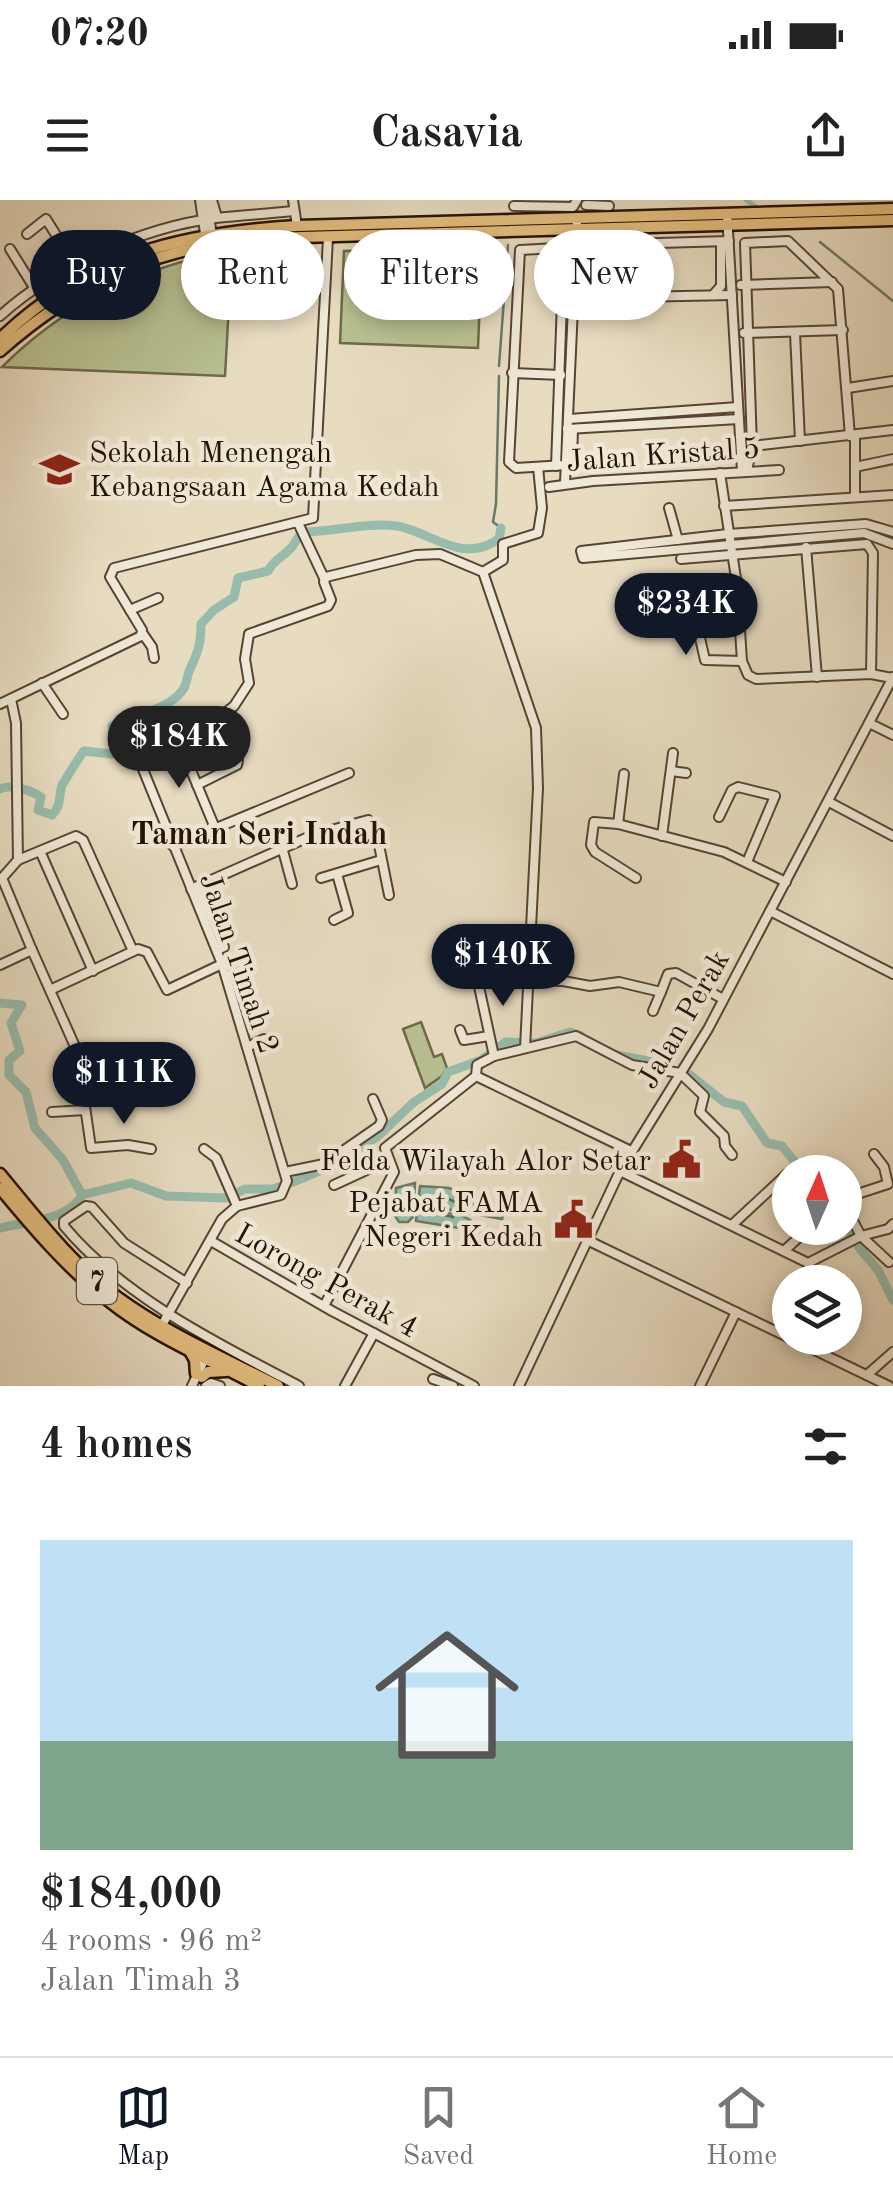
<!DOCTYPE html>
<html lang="en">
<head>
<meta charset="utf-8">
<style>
	body { margin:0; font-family:"Old Standard TT",serif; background:#f2f2f2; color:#222; height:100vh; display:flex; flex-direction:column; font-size:38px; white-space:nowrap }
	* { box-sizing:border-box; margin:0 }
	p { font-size:32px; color:#767676 }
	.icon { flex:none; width:55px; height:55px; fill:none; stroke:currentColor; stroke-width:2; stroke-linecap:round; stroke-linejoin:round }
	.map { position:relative; height:1186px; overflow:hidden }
	.sheet { display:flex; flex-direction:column; background:#fff; flex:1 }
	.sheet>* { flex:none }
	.banner { position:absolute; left:30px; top:30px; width:835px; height:90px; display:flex; gap:20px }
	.needle { width:65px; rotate:3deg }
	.fabs { position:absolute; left:772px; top:955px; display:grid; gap:20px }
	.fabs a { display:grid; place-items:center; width:90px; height:90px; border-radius:50%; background:#fff; box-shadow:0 5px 15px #0003; font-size:50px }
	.price { position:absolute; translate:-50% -85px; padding:0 22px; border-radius:35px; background:#111827; color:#fff; font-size:32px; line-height:65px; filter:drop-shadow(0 2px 5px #0008) }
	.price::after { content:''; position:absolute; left:50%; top:60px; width:30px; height:22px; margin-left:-15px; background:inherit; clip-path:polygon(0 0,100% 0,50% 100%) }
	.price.selected { background:#222; color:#fff }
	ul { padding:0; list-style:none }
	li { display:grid; align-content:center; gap:20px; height:530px; padding:0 40px }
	li span { display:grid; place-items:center; height:310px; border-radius:0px; color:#555 }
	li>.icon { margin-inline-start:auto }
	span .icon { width:180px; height:180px; fill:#fffc; stroke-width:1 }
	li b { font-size:42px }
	h2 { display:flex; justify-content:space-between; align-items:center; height:120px; padding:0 40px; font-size:42px }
	.tag { padding:0 35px; border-radius:45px; background:#fff; box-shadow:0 5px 15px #0003; font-size:35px; line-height:90px }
	.tag.selected { background:#111827; color:#fff }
	.status { display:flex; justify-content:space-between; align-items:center; height:70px; padding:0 50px; background:#fff; direction:ltr }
	.status svg { height:28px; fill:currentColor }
	header { display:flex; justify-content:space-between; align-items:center; height:130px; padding:0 40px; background:#fff; font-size:45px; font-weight:800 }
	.tab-bar { display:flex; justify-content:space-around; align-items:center; height:140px; border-top:2px solid #e0e0e0; background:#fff; font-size:28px; color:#767676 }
	.tab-bar a { display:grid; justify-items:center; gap:5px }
	.tab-bar .selected { color:#111827 }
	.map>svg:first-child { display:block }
	.green { fill:#b7c091; stroke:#6e694a; stroke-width:2.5 }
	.water { fill:#98bcac; stroke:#6a7868; stroke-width:2.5 }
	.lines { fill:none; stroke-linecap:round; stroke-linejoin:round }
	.shore { stroke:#5e6758; stroke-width:2.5 }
	.stream { stroke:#6a7868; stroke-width:2.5 }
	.canal { stroke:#98bcac; stroke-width:5 }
	.river { stroke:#98bcac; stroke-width:9 }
	.minor-casing { stroke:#564432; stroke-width:12 }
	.major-casing { stroke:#251203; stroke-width:15 }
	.minor { stroke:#efe8d6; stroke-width:8 }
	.major { stroke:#e4be80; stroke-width:10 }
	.labels { text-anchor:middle; stroke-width:9; stroke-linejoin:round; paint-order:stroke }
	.shield { fill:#efe8d6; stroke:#625242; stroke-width:2.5 }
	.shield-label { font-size:28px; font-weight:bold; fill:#251203 }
	.poi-label { font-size:30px; fill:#251203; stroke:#efe8d6; text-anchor:end }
	.street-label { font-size:30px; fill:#251203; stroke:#efe8d6 }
	.neighbourhood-label { font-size:32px; font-weight:bold; fill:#251203; stroke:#efe8d6 }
</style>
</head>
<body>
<div class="status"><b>07:20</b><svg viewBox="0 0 49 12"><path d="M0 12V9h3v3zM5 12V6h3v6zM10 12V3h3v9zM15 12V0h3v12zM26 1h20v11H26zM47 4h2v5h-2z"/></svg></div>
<header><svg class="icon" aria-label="menu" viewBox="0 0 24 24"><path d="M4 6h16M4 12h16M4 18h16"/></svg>Casavia<svg class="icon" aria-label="share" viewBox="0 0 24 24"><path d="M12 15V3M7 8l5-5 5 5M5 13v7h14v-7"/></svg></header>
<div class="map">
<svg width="893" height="1186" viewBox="0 0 893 1186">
	<rect width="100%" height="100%" fill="#e7dbc0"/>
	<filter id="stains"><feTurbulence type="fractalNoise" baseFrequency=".002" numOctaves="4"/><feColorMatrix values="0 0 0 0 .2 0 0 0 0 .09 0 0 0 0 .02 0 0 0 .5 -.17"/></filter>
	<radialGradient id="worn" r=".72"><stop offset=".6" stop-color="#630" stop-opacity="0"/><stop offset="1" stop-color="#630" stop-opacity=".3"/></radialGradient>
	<g class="green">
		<polygon points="482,48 478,148 340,143 344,51"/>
		<path d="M232 50 225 176 2 167C66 103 144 66 232 50Z"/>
		<polygon points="652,51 653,92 593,96 588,91 588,56 595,52"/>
		<polygon points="421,822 434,857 442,854 447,868 442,876 425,888 403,829"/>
	</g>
	<g class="water">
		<polygon points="415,983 413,1017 408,1022 399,1022 395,1016 396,988"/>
		<polygon points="420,986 449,988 504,1013 502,1019 418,1004"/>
		<polygon points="417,1008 461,1015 470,1020 459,1028 416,1021"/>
	</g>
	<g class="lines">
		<polygon class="shore" points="410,996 446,998 458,1003 459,1008 453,1017 407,1006 406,1000"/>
		<g class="stream">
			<polyline points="820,42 893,101"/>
			<polyline points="499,166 508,45"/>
			<polyline points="499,176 496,304 493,322 501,328"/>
		</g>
		<polyline class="canal" points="746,0 756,7"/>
		<g class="river">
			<path d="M0 589C10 584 31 590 41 597L38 610 52 615C62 605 58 598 62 585 64 582 81 554 84 551L112 554 117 548 112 526C133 515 168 510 182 491 188 484 186 477 190 469 198 452 201 444 201 424L214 410 234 397 238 378 268 371C274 360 281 358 289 350 296 344 296 337 304 332 334 332 366 322 397 326 432 332 461 365 499 339L501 328"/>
			<polyline points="0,803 22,805 11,823 20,851 9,860 9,875 26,892 35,928 63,960 82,995"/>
			<polyline points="617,855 668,865"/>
			<polyline points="690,875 724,902 742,906 767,943 782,946 803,972"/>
			<polyline points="82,995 131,983 166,996 226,998 245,989 273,989 298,980 333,965 377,937 414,902 442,884 448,872 481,860 506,842 536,843 570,832 581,836"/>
			<polyline points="845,1023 860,1049 878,1070 893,1100"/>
			<path d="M0 1028C25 1022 70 1020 82 995"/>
		</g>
		<defs>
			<g id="minor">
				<polyline points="200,0 206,40"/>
				<polyline points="206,0 213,40"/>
				<polyline points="212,0 217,17"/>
				<polyline points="293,0 297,26"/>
				<polyline points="586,5 609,6"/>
				<polyline points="514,6 573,7 577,0"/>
				<polyline points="727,14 742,271"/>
				<polyline points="27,34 46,19 75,65"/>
				<polyline points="656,43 657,98"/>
				<polyline points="10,49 35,89"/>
				<polyline points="741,85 832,82"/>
				<polyline points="713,95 721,86 721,42"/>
				<polyline points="583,98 732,95"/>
				<polyline points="585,98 584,51 588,45 729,41"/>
				<path d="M0 116C54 67 143 27 216 18 241 15 267 14 293 11"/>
				<polyline points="744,133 843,130"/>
				<polyline points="795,133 800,241"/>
				<polyline points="512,173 561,175"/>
				<polyline points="848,188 893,181"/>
				<polyline points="569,219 738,207"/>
				<polyline points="567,229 739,219"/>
				<polyline points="855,236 855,295"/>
				<polyline points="752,246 893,230"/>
				<polyline points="565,265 516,268 509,262 520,50 576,47"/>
				<polyline points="556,266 564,47"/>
				<polyline points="855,267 893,259"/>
				<polyline points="747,271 752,246 745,43 788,41 838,89 850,236"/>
				<polyline points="566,272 572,260 573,229"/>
				<polyline points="720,273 737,385 742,461 748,475 756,479 871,474 892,478"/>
				<polyline points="565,283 577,19"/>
				<polyline points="549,287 593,281 779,270"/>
				<polyline points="724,306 893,295"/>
				<polyline points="669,308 678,340"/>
				<polyline points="298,323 324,378"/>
				<polyline points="893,332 866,324 728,334 581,351 583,358 864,333 893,344"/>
				<polyline points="806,347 817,477"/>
				<polyline points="681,359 867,344 873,353 871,474"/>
				<polyline points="483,372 536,528 538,588 525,848"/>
				<polyline points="483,372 503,360 503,344 538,333 542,308 538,267"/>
				<polyline points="689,390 705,460 742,461"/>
				<polyline points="130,410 158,398"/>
				<polyline points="696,415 738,410"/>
				<polyline points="143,434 152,447 154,458"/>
				<polyline points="42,483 63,514"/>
				<polyline points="11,499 16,523 18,660"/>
				<polyline points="0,504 141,436 142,430 110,377 114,368 313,318 328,38"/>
				<polyline points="869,523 893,535"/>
				<polyline points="178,539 215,628"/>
				<polyline points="671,571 686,573"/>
				<polyline points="197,585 237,565 238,560 228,547"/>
				<polyline points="829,602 893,636"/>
				<polyline points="719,617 732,590 738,587 775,596 747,662"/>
				<polyline points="618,624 624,574"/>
				<polyline points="662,636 673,553"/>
				<polyline points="173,646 349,573"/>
				<polyline points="282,647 292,684"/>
				<polyline points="40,651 93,771"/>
				<polyline points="321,678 381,660"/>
				<polyline points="636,678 595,652 591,645 594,622 618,624 724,652 786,682"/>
				<polyline points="198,686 224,747 217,750"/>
				<polyline points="191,689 313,635 368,620 379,645 389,695"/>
				<polyline points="770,711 893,774"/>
				<polyline points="334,720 348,713 337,674"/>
				<polyline points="32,750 2,678 18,660 76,636 83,640 133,751"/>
				<polyline points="0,765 32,750 77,851 91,948 128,945 151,949"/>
				<polyline points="529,780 563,781 590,786 619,782 661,792 668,774 676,773 723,799"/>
				<polyline points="478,782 494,856"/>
				<polyline points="50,790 138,749 147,752 167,790 222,764"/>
				<polyline points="653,811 661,792"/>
				<polyline points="460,830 464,840 489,836"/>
				<polyline points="247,847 264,839 269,841"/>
				<polyline points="52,912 85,910"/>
				<polyline points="204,949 216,958 237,1006"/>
				<polyline points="631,951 476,876 477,865 494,856 576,836 632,865 680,873 704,896 700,912 724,936 725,946 732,955"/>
				<polyline points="620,971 808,1063 814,1074 810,1082"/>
				<polyline points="285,972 324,964 379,926 382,920 373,899"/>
				<polyline points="334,985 388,960"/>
				<polyline points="845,998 888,984 884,967 874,954"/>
				<polyline points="845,1006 861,1036 889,1062"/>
				<polyline points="732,1025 787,974"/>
				<polyline points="587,1040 889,1186"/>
				<polyline points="211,1041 332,1111 474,1186"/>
				<polyline points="785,1050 809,1028"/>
				<polyline points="808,1063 861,1036 888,1029 893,1024"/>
				<path d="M187 1083 124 1043 92 1007 86 1006 64 1021V1026C123 1097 217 1143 299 1186"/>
				<polyline points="324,1106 394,972 385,948 476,876"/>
				<polyline points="162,1125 222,1019 237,1006 281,995 287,981 222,764 138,557 215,521 234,506 249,483 245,459 249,434 328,406 331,400 324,382 326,377 416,355 440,354 483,372"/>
				<polyline points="868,1174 893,1152"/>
				<polyline points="433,1179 453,1186"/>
				<polyline points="192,1186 207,1154"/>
				<polyline points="206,1186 211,1183 220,1186"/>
				<polyline points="345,1186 374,1133"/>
				<polyline points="519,1186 620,971 708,829 893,477"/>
				<polyline points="700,1186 736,1112"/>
			</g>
			<g id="major">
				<path d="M0 139C87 55 181 33 297 26L893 9"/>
				<path d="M0 151C80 80 161 45 268 38L893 20"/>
				<path d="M0 974C35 1016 72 1065 117 1097 166 1133 224 1158 278 1186"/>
				<path d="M0 988C33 1028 68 1069 109 1101 154 1137 209 1159 259 1186"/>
				<polyline points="190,1151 195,1160 196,1174"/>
				<polyline points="202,1177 208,1172 226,1171"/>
			</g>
		</defs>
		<use href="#minor" class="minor-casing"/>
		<use href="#major" class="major-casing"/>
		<use href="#minor" class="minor"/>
		<use href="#major" class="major"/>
	</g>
	<defs>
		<symbol id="school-bare" viewBox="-9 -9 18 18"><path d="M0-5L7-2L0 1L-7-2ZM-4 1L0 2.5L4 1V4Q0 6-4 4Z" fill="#8f2418" stroke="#efe8d6" stroke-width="2.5" paint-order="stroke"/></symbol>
		<symbol id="civic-bare" viewBox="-9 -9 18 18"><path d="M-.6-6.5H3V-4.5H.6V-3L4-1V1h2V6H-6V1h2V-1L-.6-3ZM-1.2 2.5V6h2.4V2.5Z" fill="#8f2418" stroke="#efe8d6" stroke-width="2.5" paint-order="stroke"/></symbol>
	</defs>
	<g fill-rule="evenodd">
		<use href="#school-bare" x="32" y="242" width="55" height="55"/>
		<use href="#civic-bare" x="654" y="932" width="55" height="55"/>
		<use href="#civic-bare" x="546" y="992" width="55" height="55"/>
	</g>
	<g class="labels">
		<rect class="shield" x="77" y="1058" width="40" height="46" rx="8"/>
		<g class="shield-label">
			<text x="97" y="1091">7</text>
		</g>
		<g class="poi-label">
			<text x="89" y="262" text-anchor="start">Sekolah Menengah<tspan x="89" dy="34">Kebangsaan Agama Kedah</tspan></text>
			<text x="651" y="970">Felda Wilayah Alor Setar</text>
			<text x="543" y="1012">Pejabat FAMA<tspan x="543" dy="34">Negeri Kedah</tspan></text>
		</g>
		<g class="street-label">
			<text transform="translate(663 254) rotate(-4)" y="10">Jalan Kristal 5</text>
			<text transform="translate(240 763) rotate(71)" y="10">Jalan Timah 2</text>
			<text transform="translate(683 819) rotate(-60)" y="10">Jalan Perak</text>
			<text transform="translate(327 1080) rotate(29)" y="10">Lorong Perak 4</text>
		</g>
		<g class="neighbourhood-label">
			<text x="259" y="644">Taman Seri Indah</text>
		</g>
	</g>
	<rect width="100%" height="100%" filter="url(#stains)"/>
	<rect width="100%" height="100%" fill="url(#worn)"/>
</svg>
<div class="fabs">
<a><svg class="needle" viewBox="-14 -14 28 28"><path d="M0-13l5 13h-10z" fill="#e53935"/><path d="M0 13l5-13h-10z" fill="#767676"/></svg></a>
<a><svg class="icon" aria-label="layers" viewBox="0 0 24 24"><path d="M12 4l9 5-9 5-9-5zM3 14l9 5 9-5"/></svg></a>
</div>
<b class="price" style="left:686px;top:458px">$234K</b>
<b class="price selected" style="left:179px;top:591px">$184K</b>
<b class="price" style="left:503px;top:809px">$140K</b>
<b class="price" style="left:124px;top:927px">$111K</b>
<div class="banner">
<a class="tag selected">Buy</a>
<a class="tag">Rent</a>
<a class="tag">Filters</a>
<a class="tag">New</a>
</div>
</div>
<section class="sheet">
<h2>4 homes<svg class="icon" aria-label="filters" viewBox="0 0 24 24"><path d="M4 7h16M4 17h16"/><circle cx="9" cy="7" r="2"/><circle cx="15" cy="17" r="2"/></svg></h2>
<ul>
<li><span style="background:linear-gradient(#bfe0f5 65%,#7fa58c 0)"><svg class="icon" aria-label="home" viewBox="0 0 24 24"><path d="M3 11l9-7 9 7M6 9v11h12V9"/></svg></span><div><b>$184,000</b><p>4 rooms · 96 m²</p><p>Jalan Timah 3</p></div></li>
</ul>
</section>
<nav class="tab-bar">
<a class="selected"><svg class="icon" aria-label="map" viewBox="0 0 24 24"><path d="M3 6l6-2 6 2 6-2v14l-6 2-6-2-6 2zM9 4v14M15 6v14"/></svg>Map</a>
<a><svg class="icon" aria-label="saved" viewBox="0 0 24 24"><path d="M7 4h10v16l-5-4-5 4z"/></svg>Saved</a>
<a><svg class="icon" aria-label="home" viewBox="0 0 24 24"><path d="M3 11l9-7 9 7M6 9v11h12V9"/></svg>Home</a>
</nav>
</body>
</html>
